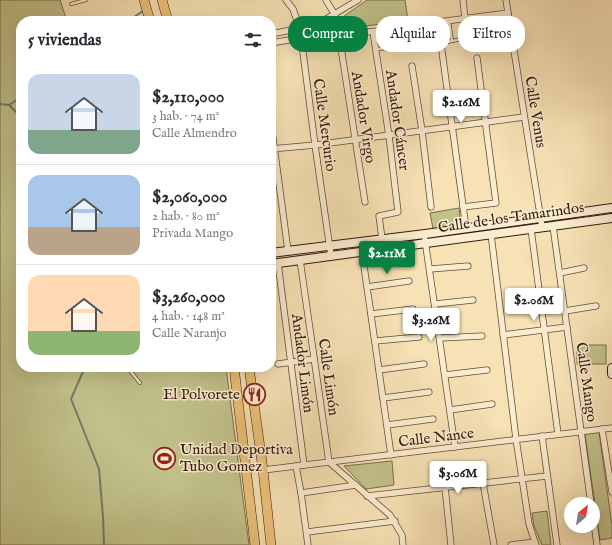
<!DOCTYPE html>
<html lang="es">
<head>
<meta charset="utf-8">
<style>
	body { margin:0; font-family:"IM FELL English",serif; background:#f2f2f3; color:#2b2b33; height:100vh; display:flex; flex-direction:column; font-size:15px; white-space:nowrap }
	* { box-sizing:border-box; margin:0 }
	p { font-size:13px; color:#7c7c81 }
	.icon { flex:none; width:22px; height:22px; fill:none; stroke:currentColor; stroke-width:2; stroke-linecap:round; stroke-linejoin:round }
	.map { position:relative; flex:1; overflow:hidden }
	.details { position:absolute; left:16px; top:16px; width:260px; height:356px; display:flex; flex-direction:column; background:#fff; border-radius:16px; box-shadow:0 4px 16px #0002 }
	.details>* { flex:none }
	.banner { position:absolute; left:288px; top:16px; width:264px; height:36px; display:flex; gap:8px }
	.needle { width:26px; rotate:30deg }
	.buttons { position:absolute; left:564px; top:497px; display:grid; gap:8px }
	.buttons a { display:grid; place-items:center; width:36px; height:36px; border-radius:50%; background:#fff; box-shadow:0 4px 16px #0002; font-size:20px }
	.price { position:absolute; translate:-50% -34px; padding:0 9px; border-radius:4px; background:#fff; color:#222; font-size:13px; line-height:26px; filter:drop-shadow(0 1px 2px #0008) }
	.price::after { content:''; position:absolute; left:50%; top:24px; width:12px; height:9px; margin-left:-6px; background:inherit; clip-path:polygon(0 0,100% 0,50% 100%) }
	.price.current { background:#0b8043; color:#fff }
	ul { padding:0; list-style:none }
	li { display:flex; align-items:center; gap:12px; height:100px; padding:0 12px }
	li+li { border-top:1px solid #e1e1e2 }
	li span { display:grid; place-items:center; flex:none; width:112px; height:80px; border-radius:12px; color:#555 }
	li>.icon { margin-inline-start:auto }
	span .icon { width:48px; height:48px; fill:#fffc; stroke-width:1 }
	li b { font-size:17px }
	h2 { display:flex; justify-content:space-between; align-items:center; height:48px; padding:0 12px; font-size:17px }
	.pill { padding:0 14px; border-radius:16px; background:#fff; box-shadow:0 4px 16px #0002; font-size:14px; line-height:36px }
	.pill.current { background:#0b8043; color:#fff }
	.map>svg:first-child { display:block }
	.green { fill:#c2c28a; stroke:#7c6d4a }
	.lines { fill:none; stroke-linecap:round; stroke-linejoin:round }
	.stream { stroke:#737c6c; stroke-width:2 }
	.lane-casing { stroke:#664a36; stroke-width:4 }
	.street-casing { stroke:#664a36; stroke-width:7 }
	.secondary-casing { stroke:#35180b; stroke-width:10 }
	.primary-casing { stroke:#35180b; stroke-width:10 }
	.lane { stroke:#faeccf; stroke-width:2.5 }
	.street { stroke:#faeccf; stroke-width:5.5 }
	.secondary { stroke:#faeccf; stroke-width:8 }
	.primary { stroke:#ecc17a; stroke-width:9 }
	.labels { text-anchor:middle; stroke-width:3; stroke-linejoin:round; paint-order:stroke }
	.street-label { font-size:15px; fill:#35180b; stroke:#faeccf }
	.poi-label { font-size:15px; fill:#35180b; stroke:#faeccf; text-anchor:end }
</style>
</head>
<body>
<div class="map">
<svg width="612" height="545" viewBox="0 0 612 545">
	<rect width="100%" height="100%" fill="#f7e2b5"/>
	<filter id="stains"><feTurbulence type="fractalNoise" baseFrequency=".005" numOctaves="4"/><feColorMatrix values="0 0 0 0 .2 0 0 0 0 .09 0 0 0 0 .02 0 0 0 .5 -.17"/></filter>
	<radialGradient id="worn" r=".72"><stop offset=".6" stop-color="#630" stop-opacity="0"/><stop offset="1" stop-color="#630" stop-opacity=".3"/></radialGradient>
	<g class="green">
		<polygon points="0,0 60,0 67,21 21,21 21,367 226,367 249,545 0,545"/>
		<polygon points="367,0 405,0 408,21 323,31"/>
		<polygon points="459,208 461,225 433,229 430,213"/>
		<rect x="577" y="345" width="29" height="19"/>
		<polygon points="599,432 612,525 612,538 600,540 585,434"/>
		<polygon points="392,461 394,485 366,489 344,466"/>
		<polygon points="547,511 551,545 542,545 534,526 532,513"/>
	</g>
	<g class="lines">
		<g class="stream">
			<polyline points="128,21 143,11"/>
			<polyline points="0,104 9,105 21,97"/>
			<polyline points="9,105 21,117"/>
			<polyline points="85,367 71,399 99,469 103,517 104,545"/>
		</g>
		<defs>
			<g id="lane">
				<polyline points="71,4 86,0"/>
				<polyline points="449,21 452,41 467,38 465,19"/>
				<polyline points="442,43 452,41"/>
				<polyline points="376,49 401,47 400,30"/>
				<polyline points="127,367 140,383"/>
			</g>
			<g id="street">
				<polyline points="286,0 293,9 300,29 315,145 331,256"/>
				<polyline points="326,0 335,15"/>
				<polyline points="463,0 465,19"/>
				<polyline points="506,0 542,227"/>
				<polyline points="438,22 466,228"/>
				<polyline points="373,32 389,136 398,212 379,216 382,239"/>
				<polyline points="271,34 316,25 358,0"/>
				<polyline points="339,35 365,202"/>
				<polyline points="271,43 301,38 400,29 438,22 508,13"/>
				<polyline points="412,66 422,131 431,207"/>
				<polyline points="271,123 288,251"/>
				<polyline points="271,149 315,145 524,117"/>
				<polyline points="463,207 496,203 477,58"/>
				<polyline points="553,226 591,504"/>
				<polyline points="531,229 558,434"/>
				<polyline points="491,234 516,439 529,524 536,545"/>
				<polyline points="425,240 455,447"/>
				<polyline points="362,252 391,455"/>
				<polyline points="300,260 329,462 390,515 402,535 403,545"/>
				<polyline points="278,263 304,465"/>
				<polyline points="430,269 468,266"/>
				<polyline points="560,273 584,268"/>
				<polyline points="367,287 409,281"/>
				<polyline points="435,304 473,300"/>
				<polyline points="565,311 596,306"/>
				<polyline points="371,314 413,309"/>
				<polyline points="503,335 567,327"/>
				<polyline points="440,338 482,336"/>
				<polyline points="375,341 419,337"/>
				<polyline points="278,364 314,359"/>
				<polyline points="379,370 424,364"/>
				<polyline points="445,375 487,370"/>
				<polyline points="383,398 429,392"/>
				<polyline points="450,410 492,404"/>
				<polyline points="387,425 433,419"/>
				<polyline points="602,429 612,492"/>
				<polyline points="542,436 557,545"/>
				<polyline points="296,466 301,493 308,545"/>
				<polyline points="263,470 612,428"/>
				<polyline points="483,483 494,545"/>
				<polyline points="445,487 451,545"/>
				<polyline points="301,493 356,485"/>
				<polyline points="367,496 547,476"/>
				<polyline points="593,515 597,545"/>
				<polyline points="307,532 395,521"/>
				<polyline points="511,545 535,542"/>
			</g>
			<g id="secondary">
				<polyline points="271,253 425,234 612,208"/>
				<polyline points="271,264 612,218"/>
				<polyline points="612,368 612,374"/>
			</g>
			<g id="primary">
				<polyline points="144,0 150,21"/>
				<polyline points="162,0 168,21"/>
				<polyline points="234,367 255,545"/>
				<polyline points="249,367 263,470 271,545"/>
			</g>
		</defs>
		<use href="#lane" class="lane-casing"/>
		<use href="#street" class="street-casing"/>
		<use href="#secondary" class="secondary-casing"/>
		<use href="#primary" class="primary-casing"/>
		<use href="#lane" class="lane"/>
		<use href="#street" class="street"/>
		<use href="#secondary" class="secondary"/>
		<use href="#primary" class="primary"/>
	</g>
	<defs>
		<symbol id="restaurant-ring" viewBox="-11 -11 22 22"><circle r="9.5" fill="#faeccf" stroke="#8f2418" stroke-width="1.5"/><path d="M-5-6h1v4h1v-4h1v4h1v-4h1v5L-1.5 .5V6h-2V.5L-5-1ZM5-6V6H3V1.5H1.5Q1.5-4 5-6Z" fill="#8f2418"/></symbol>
		<symbol id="stadium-ring" viewBox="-11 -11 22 22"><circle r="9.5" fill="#faeccf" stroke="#8f2418" stroke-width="1.5"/><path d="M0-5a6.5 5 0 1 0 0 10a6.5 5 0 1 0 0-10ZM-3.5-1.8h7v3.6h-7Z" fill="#8f2418"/></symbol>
	</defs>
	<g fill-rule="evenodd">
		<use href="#restaurant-ring" x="242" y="382" width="25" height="25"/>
		<use href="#stadium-ring" x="152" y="446" width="25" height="25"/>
	</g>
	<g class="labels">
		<g class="street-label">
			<text transform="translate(536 112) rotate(81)" y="5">Calle Venus</text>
			<text transform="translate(364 117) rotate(81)" y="5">Andador Virgo</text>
			<text transform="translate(398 120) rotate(82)" y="5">Andador Cáncer</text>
			<text transform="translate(325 125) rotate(82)" y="5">Calle Mercurio</text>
			<text transform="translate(511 217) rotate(-8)" y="5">Calle de los Tamarindos</text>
			<text transform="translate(303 363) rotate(83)" y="5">Andador Limón</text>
			<text transform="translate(329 377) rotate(82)" y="5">Calle Limón</text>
			<text transform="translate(587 382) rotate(82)" y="5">Calle Mango</text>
			<text transform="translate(436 437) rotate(-7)" y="5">Calle Nance</text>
		</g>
		<g class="poi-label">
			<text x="240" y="399">El Polvorete</text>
			<text x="180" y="454" text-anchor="start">Unidad Deportiva<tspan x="180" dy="17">Tubo Gomez</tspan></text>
		</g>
	</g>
	<rect width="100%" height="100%" filter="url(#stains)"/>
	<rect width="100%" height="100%" fill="url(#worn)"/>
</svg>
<div class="buttons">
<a><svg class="needle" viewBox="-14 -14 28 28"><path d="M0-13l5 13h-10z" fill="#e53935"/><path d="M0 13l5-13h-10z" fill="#7c7c81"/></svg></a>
</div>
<b class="price" style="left:461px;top:124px">$2.16M</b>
<b class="price current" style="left:387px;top:275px">$2.11M</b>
<b class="price" style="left:534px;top:322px">$2.06M</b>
<b class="price" style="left:431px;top:342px">$3.26M</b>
<b class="price" style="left:458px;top:495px">$3.06M</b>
<div class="banner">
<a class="pill current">Comprar</a>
<a class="pill">Alquilar</a>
<a class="pill">Filtros</a>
</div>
<section class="details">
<h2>5 viviendas<svg class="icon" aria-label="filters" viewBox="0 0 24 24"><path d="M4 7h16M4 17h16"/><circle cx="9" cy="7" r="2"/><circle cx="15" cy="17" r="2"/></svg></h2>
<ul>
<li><span style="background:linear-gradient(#c9d6e8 70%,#7fa58c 0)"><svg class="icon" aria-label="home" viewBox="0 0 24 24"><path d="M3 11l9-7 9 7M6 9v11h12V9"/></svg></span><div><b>$2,110,000</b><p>3 hab. · 74 m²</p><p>Calle Almendro</p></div></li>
<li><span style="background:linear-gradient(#a9c7e8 65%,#b9a48a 0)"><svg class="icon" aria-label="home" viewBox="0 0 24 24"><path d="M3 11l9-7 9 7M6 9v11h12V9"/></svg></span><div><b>$2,060,000</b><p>2 hab. · 80 m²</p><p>Privada Mango</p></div></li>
<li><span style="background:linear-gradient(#ffd9b3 70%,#8fb573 0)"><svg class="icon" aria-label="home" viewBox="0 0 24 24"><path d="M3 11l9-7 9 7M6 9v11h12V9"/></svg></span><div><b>$3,260,000</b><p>4 hab. · 148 m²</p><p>Calle Naranjo</p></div></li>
</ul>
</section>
</div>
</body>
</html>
